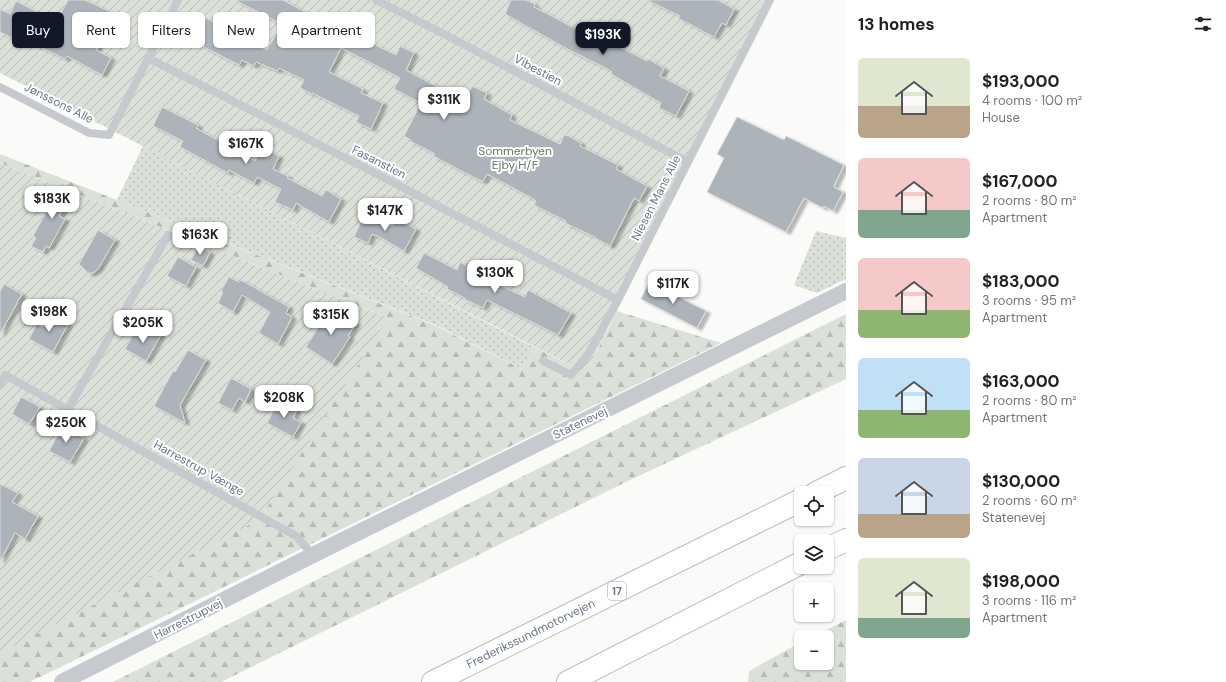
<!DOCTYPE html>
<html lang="en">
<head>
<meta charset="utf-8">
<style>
	body { margin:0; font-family:"DM Sans",sans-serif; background:#f2f2f2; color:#202124; height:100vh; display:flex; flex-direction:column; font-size:15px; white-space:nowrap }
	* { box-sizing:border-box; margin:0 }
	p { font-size:13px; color:#757577 }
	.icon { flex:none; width:22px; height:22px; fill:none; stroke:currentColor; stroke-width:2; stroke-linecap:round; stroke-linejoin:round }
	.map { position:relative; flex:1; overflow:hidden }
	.details { display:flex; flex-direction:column; background:#fff; width:380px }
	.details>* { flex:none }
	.guide { position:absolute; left:12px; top:12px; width:380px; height:36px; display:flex; gap:8px }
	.buttons { position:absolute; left:794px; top:486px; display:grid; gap:8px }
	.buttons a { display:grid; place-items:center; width:40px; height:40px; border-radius:6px; background:#fff; box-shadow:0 1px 3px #0004; font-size:20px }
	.price { position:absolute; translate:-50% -34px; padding:0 9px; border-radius:8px; background:#fff; color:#222; font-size:13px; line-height:26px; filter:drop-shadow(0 1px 2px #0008) }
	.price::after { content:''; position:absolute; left:50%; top:24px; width:12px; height:9px; margin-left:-6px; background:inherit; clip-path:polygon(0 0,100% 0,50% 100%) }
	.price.selected { background:#111827; color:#fff }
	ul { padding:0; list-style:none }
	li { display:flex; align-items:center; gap:12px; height:100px; padding:0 12px }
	li span { display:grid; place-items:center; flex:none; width:112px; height:80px; border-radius:6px; color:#555 }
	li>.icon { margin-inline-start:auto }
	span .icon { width:48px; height:48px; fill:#fffc; stroke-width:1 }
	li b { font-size:17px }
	h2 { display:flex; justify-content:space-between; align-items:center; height:48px; padding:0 12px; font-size:17px }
	.pill { padding:0 14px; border-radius:6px; background:#fff; box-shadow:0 1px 3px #0004; font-size:14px; line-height:36px }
	.pill.selected { background:#111827; color:#fff }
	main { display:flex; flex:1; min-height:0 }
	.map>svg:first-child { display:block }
	.grass { fill:url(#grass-dots) }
	.forest { fill:url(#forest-firs) }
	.garden { fill:url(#garden-furrows) }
	.building { fill:#acb3ba; stroke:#dcdcda; filter:url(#shadow) }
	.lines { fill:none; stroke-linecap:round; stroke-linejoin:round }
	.motorway-casing { stroke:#b9bcbf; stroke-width:24 }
	.service { stroke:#c6c9cd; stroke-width:8 }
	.minor { stroke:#c6c9cd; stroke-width:16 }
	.motorway { stroke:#fff; stroke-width:22 }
	.labels { text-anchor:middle; stroke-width:4; stroke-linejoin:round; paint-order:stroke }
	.shield { fill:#fff; stroke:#96a0ac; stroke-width:1 }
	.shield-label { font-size:11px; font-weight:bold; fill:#697788 }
	.street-label { font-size:12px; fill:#697788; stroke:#fff }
	.park-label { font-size:12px; fill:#667a64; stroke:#fff }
</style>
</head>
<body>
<main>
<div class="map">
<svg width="846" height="682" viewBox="0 0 846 682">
	<defs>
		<pattern id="grass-dots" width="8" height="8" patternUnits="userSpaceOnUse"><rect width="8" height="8" fill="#dbe1d9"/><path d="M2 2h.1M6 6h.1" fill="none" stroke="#b6bbb6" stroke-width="1.8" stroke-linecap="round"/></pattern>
		<pattern id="forest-firs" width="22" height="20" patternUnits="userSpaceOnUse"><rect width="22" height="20" fill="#dbe1d9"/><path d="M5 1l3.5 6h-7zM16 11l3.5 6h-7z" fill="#b6bbb6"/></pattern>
		<pattern id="garden-furrows" width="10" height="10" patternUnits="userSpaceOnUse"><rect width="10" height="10" fill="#dbe1d9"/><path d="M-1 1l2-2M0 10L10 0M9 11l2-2" fill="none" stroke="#b6bbb6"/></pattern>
		<filter id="shadow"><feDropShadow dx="4.5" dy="2.5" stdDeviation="1" flood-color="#0004"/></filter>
	</defs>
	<rect width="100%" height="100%" fill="#fafaf8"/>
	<g class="grass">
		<polygon points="143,146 534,347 522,369 436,325 117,200"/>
		<polygon points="816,231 846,238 846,279 817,293 794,285"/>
	</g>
	<g class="forest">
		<polygon points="0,154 432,324 522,369 534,347 586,373 617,311 721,343 30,682 0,682 0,603 388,318 0,163"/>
		<polygon points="846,314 846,379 628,481 221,682 113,682"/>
		<polygon points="846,620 846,682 748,682 749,671 801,642 801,663 827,663 827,637 812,637"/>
	</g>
	<g class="garden">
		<polygon points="0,0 769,0 586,373 0,73"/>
		<polygon points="0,163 388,318 259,520 0,653"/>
	</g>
	<g class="building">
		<polygon points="68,0 85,0 115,14 96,50 111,58 102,75 67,56 65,59 22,38 20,42 0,32 0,9 10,14 16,1 56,22"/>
		<polygon points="235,0 283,0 358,40 359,37 396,55 400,46 414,53 406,70 441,89 441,90 465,102 472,86 487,93 484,99 512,115 510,120 560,144 564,135 569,136 581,143 580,146 618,165 616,169 647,186 639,201 634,198 610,246 595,238 595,237 565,223 566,221 534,205 536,201 532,198 487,174 483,181 479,180 433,156 435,154 410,141 411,140 404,136 421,103 394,89 400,78 369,62 341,48 329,72 363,89 361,93 383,103 371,129 356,122 359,116 312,93 312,94 300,88 304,80 279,68 278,71 256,62 254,66 242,60 239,65 194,42 206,18 267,50 282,24"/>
		<polygon points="511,0 526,0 535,4 534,7 584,33 583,36 607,48 610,42 647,61 648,59 664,68 660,76 689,91 676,116 659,108 661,103 611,74 612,72 602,66 571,51 505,14"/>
		<polygon points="647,0 718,0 734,9 726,25 722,23 714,37 678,18 680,16"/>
		<polygon points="162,107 198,125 196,128 255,161 262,148 279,156 273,169 288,176 287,178 322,196 326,190 341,199 329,222 296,203 293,210 275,202 281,189 257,177 254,183 229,170 228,173 182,148 180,147 183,141 153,126"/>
		<polygon points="737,117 784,140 786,136 844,165 834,186 834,187 843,192 833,211 824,206 823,208 804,198 786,232 707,192 724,158 717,154"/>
		<polygon points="62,184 73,190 59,216 65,219 49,248 46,246 43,252 31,246 36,238 33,236"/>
		<polygon points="365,213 392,226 395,220 399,222 400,220 416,229 404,251 376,235 376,236 372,234 368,243 354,237"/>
		<polygon points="98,230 115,240 98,269 93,273 88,273 79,264"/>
		<polygon points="198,246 210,252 203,266 191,260"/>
		<polygon points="424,253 457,270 460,262 465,265 467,262 480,268 477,275 525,297 528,290 571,313 558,335 487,300 483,308 464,299 465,298 447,289 448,287 416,268"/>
		<polygon points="178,257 196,267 186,286 167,276"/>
		<polygon points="229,277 239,282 241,280 289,307 286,313 292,317 278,344 259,333 270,312 242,295 233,312 218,303 223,292 221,291"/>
		<polygon points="649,282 706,311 697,328 641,299"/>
		<polygon points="4,284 22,294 0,334 0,292"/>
		<polygon points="331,307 356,323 348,336 350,337 332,364 306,347"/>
		<polygon points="50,314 68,324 53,352 29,339 37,324 43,327"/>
		<polygon points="146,327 161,335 146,361 125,349 134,333 141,337"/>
		<polygon points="188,350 206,360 180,405 185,423 154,406 173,371 175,372"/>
		<polygon points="231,378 251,389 245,402 239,398 232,410 218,403"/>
		<polygon points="21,397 40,407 29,424 12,414"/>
		<polygon points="279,400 297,410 293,418 301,422 293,437 267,423"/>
		<polygon points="63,426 84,438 70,462 49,451"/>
		<polygon points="0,484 18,493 12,502 38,516 25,539 15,533 0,561"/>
	</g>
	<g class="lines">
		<defs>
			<g id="motorway">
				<polyline points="816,493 846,478"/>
				<polyline points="827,549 846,540"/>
				<path id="s1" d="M433 682 801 500"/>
				<polyline points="568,682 801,563"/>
			</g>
		</defs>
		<use href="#motorway" class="motorway-casing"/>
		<g class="service">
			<polyline points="376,0 442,33 688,162"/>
			<polyline points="148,58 371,171 618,300"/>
			<polyline points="0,87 89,133 109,135 178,0"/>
			<polyline points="543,361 571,375 589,353 618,300 770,0"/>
			<polyline points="0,385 5,375 296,536 313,555"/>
			<polyline points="68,409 168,235"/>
		</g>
		<polyline class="minor" points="62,682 313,555 846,291"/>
		<use href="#motorway" class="motorway"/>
	</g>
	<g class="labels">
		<rect class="shield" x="608" y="582" width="18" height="18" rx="3"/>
		<g class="shield-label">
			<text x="617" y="595">17</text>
		</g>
		<g class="street-label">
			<text transform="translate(538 70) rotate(28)" y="4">Vibestien</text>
			<text transform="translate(59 103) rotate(27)" y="4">Jønssons Alle</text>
			<text transform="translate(379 162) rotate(27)" y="4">Fasanstien</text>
			<text transform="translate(656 198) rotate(-63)" y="4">Niesen Mans Alle</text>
			<text transform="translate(580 423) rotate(-26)" y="4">Statenevej</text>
			<text transform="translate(199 468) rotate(29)" y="4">Harrestrup Vænge</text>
			<text transform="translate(188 619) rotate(-27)" y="4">Harrestrupvej</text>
			<text dy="4" stroke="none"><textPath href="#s1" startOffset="109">Frederikssundmotorvejen</textPath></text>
		</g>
		<g class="park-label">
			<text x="515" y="155">Sommerbyen<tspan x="515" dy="14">Ejby H/F</tspan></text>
		</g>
	</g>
</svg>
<div class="buttons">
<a><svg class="icon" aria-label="locate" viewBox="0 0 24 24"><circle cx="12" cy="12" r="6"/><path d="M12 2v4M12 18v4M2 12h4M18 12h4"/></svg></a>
<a><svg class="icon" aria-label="layers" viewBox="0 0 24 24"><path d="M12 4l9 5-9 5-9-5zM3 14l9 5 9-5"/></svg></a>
<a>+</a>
<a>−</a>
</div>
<b class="price selected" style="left:603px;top:56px">$193K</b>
<b class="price" style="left:444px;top:121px">$311K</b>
<b class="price" style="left:246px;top:165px">$167K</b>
<b class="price" style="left:52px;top:220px">$183K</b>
<b class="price" style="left:385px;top:232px">$147K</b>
<b class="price" style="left:200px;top:256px">$163K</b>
<b class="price" style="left:495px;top:294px">$130K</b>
<b class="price" style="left:673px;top:305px">$117K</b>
<b class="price" style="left:49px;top:333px">$198K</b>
<b class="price" style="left:331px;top:336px">$315K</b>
<b class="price" style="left:143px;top:344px">$205K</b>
<b class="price" style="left:284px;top:419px">$208K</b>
<b class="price" style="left:66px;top:444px">$250K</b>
<div class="guide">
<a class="pill selected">Buy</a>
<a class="pill">Rent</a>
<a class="pill">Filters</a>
<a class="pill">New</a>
<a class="pill">Apartment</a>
</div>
</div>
<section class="details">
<h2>13 homes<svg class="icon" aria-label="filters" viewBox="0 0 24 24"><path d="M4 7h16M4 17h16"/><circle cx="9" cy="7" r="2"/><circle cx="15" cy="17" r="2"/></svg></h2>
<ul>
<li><span style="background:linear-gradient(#dfe7d0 60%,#b9a48a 0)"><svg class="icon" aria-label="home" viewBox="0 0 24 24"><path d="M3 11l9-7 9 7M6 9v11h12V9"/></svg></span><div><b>$193,000</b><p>4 rooms · 100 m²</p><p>House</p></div></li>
<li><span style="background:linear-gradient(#f6c9c9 65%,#7fa58c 0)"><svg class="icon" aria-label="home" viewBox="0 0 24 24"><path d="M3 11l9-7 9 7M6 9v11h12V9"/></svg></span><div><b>$167,000</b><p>2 rooms · 80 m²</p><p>Apartment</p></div></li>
<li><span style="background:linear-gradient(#f6c9c9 65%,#8fb573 0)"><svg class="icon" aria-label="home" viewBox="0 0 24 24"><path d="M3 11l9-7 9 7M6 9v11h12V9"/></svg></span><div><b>$183,000</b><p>3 rooms · 95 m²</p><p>Apartment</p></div></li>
<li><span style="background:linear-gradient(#bfe0f5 65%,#8fb573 0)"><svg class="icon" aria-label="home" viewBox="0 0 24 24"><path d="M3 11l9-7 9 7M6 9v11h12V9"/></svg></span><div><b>$163,000</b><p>2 rooms · 80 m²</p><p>Apartment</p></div></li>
<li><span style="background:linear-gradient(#c9d6e8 70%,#b9a48a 0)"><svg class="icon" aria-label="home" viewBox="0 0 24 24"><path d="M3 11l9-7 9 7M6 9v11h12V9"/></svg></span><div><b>$130,000</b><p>2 rooms · 60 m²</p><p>Statenevej</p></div></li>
<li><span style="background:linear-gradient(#dfe7d0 75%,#7fa58c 0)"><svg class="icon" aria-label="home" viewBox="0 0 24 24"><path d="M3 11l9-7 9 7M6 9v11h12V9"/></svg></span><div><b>$198,000</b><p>3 rooms · 116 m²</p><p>Apartment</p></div></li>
</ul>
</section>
</main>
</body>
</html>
